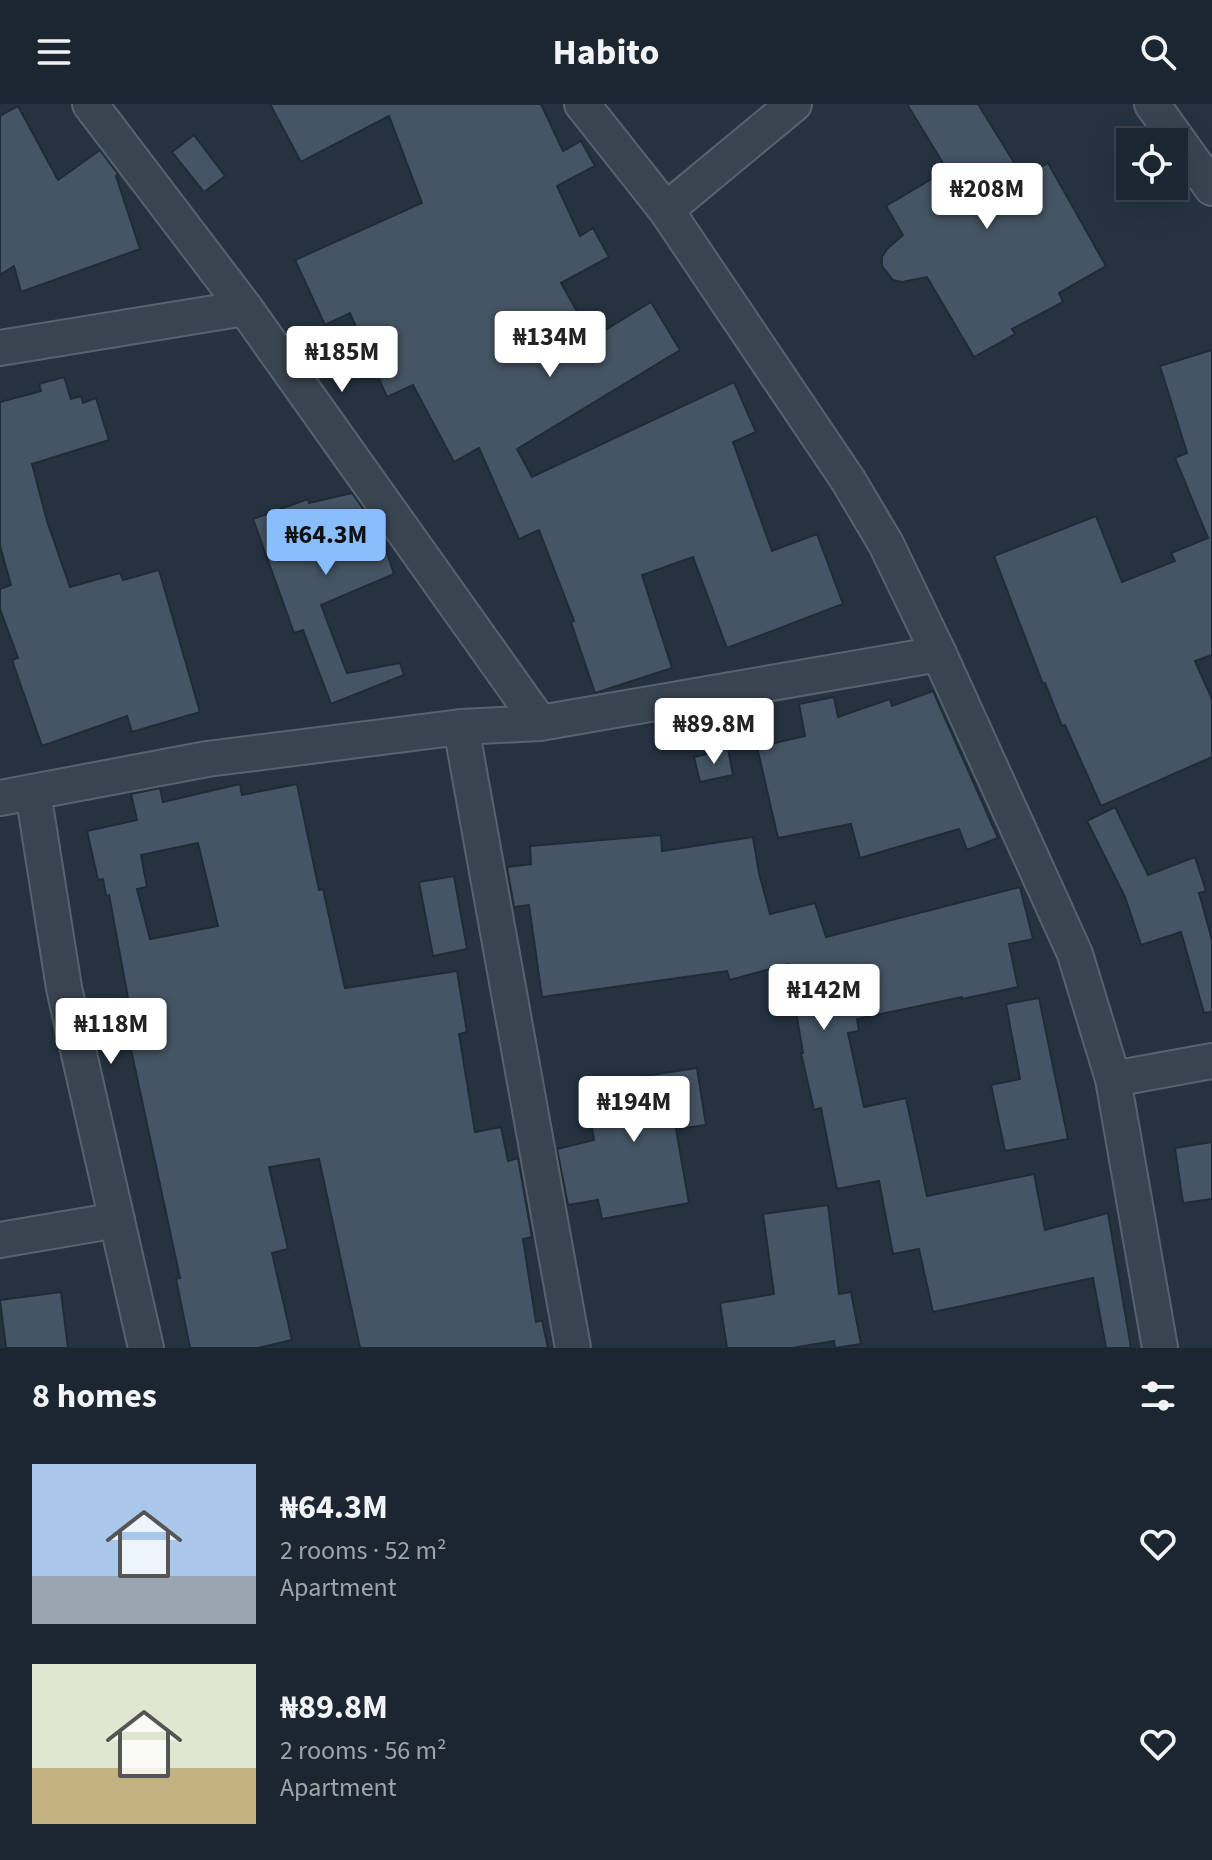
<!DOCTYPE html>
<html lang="en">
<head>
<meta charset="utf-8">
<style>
	body { margin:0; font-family:"Source Sans 3",sans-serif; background:#29323d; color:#f1f3f6; height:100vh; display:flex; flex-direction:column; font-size:30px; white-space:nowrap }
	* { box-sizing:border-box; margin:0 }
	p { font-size:26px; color:#a0a5ab }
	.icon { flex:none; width:44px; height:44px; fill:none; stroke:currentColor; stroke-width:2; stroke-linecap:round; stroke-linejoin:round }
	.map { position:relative; height:1244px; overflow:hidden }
	.drawer { display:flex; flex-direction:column; background:#1c2631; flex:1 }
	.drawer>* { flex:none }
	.fabs { position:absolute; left:1116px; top:24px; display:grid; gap:16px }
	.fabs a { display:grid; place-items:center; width:72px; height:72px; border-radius:0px; background:#1c2631; box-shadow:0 8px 32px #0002,0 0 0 2px #3a434d; font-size:40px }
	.price { position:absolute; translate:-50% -68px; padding:0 18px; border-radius:8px; background:#fff; color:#222; font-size:26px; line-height:52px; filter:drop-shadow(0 2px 4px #0008) }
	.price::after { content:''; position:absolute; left:50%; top:48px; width:24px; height:18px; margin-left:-12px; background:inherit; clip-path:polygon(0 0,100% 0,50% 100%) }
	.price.on { background:#8abdfc; color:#111 }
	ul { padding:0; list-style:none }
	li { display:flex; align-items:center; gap:24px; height:200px; padding:0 32px }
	li span { display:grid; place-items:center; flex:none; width:224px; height:160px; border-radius:0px; color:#555 }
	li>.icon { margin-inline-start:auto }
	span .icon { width:96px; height:96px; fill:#fffc; stroke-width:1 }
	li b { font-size:34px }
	h2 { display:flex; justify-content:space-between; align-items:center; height:96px; padding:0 32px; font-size:34px }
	header { display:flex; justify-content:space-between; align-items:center; height:104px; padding:0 32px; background:#1c2631; font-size:36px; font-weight:700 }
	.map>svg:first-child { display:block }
	.building { fill:#465565; stroke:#202b38; stroke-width:2; fill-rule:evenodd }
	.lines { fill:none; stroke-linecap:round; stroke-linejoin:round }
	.minor-casing { stroke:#57626e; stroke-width:38 }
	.minor { stroke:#394451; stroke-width:34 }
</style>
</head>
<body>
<header><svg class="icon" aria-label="menu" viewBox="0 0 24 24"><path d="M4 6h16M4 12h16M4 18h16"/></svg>Habito<svg class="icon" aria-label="search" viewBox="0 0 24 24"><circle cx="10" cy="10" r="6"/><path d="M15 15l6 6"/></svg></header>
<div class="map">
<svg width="1212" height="1244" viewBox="0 0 1212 1244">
	<rect width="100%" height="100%" fill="#253341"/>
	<g class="building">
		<polygon points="270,0 541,0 563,47 581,37 595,62 557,82 580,132 593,124 609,153 561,179 592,234 651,198 680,246 517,345 532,373 734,278 756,328 733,338 772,447 817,430 843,500 727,544 693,453 642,471 672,564 595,589 571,518 574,517 539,426 519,435 479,344 454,358 413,281 387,293 350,209 325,221 295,156 422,99 389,12 301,58"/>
		<polygon points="907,0 978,0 1023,73 1048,59 1106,162 1059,189 1063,198 1012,225 1015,230 974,253 927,173 902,178 893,176 882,162 882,153 887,145 903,131 886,102 947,66"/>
		<polygon points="18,2 58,76 100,46 118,70 116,72 140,145 21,188 14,162 0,171 0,12"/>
		<polygon points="194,31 225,72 204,88 172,48"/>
		<polygon points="1212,246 1212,551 1195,557 1212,595 1212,653 1101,702 1065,621 1062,622 1045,579 1043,580 994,452 1096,412 1122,478 1175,457 1171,449 1208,434 1175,354 1187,349 1160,262"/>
		<polygon points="64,273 71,295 81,292 83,299 96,294 109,336 32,360 47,417 70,483 120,469 123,476 159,466 200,608 132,628 127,612 42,642 12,556 18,554 0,505 0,485 11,481 0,442 0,298 41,287 39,280"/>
		<polygon points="352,389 380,428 394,470 321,501 347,569 400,559 404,571 331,600 303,526 294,529 253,415 308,395 309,399"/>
		<polygon points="933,587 998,734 967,746 959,725 860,754 851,720 778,734 757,643 805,632 799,600 834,593 838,613 890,595 892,602"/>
		<polygon points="728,645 733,671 700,678 694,653"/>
		<path d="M240 680 242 691 297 680 319 786 323 785 345 884 457 867 467 928 459 930 475 1028 501 1023 508 1057 518 1054 532 1133 523 1135 536 1218 542 1216 548 1244H360L319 1055 269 1063 288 1145 272 1149 292 1236 258 1244H190L176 1175 180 1174 126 922 133 921 109 791 106 792 103 775 98 776 87 727 137 716 131 690 160 684 163 698ZM198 739 218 822 150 835 137 785 147 783 141 751Z"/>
		<polygon points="1115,703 1148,771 1195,753 1206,787 1199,789 1212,836 1212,908 1204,909 1181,828 1141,841 1125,793 1087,717"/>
		<polygon points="661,731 662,747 753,733 759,769 770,810 815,799 826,833 1020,783 1033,835 1009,840 1018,883 962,895 962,893 857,915 859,927 848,929 864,1003 906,994 927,1092 1034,1070 1045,1126 1108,1109 1131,1244 1106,1244 1093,1174 933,1208 919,1145 893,1150 879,1077 837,1085 821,1004 814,1006 801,949 803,949 788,860 730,876 727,867 542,893 529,801 514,803 507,763 531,760 530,742"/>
		<polygon points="454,772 467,845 433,852 419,778"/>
		<polygon points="1039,894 1068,1035 1005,1047 991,981 1020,975 1006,900"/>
		<polygon points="697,964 706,1021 676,1025 689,1099 602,1115 598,1096 568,1101 557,1045 594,1036 585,981"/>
		<polygon points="1212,1038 1212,1095 1183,1099 1175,1044"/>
		<polygon points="828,1101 839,1190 851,1188 861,1240 835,1244 834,1237 792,1244 727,1244 720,1199 774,1190 763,1110"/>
		<polygon points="61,1188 68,1244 6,1244 0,1196"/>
	</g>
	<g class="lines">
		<defs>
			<g id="minor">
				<polyline points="90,0 245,204 540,619"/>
				<polyline points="582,0 666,106 848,376 886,440 939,550 1075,850 1113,975 1160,1244"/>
				<polyline points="1152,0 1212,84"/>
				<polyline points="666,106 794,0"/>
				<polyline points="0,244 245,204"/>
				<polyline points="461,623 573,1244"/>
				<polyline points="33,688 64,884 146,1244"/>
				<polyline points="0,694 207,655 461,623 540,619 939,550"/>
				<polyline points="1113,975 1212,957"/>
				<polyline points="0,1136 117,1116"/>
			</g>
		</defs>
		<use href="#minor" class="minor-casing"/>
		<use href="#minor" class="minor"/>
	</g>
</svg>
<div class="fabs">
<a><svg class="icon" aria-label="locate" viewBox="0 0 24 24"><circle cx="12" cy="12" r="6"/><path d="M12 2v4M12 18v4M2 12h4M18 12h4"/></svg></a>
</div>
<b class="price" style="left:987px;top:127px">₦208M</b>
<b class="price" style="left:550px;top:275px">₦134M</b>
<b class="price" style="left:342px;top:290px">₦185M</b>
<b class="price on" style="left:326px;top:473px">₦64.3M</b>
<b class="price" style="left:714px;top:662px">₦89.8M</b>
<b class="price" style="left:824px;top:928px">₦142M</b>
<b class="price" style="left:111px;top:962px">₦118M</b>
<b class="price" style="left:634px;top:1040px">₦194M</b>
</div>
<section class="drawer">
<h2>8 homes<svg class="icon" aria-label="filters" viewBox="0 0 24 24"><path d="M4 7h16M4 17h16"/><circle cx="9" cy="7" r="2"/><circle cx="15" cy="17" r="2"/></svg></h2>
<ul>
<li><span style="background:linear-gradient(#a9c7e8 70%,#9aa5b1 0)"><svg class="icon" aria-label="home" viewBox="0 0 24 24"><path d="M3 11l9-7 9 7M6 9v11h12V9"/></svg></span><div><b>₦64.3M</b><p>2 rooms · 52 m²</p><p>Apartment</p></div><svg class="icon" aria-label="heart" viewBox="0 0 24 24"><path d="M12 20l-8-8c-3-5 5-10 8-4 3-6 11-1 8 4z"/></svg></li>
<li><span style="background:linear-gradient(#dfe7d0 65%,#c2b280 0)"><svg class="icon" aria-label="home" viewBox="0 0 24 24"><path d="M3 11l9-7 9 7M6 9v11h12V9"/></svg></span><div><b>₦89.8M</b><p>2 rooms · 56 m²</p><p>Apartment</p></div><svg class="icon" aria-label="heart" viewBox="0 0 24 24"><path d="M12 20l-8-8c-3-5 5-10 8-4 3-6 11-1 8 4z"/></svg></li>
</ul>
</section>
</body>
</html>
